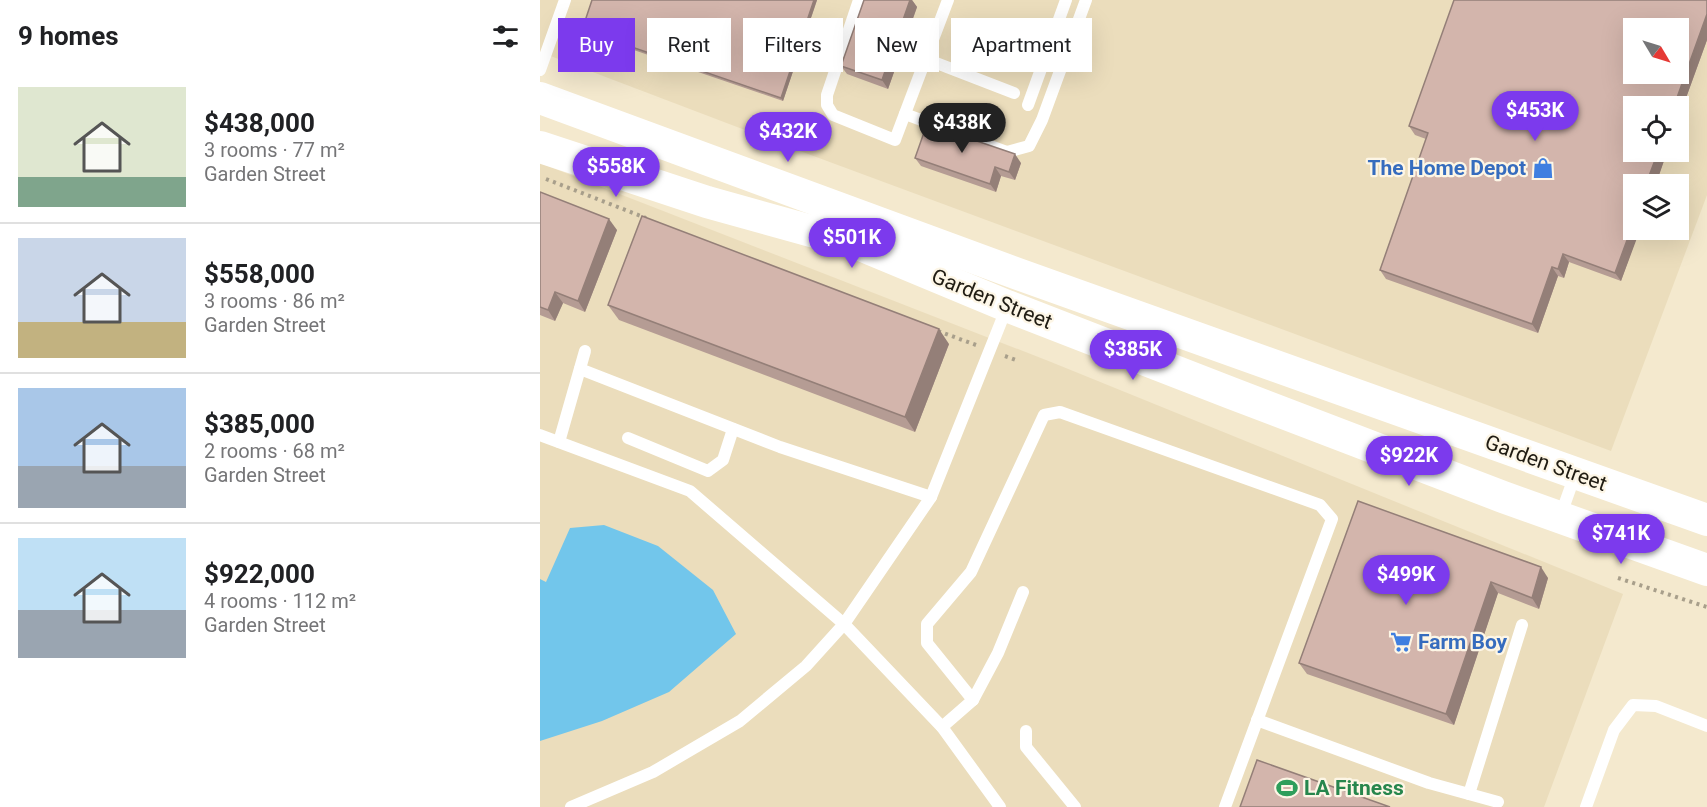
<!DOCTYPE html>
<html lang="en">
<head>
<meta charset="utf-8">
<style>
	body { margin:0; font-family:Roboto,sans-serif; background:#f2f2f2; color:#202124; height:100vh; display:flex; flex-direction:column; font-size:22px; white-space:nowrap }
	* { box-sizing:border-box; margin:0 }
	p { font-size:20px; color:#757577 }
	.icon { flex:none; width:33px; height:33px; fill:none; stroke:currentColor; stroke-width:2; stroke-linecap:round; stroke-linejoin:round }
	.map { position:relative; flex:1; overflow:hidden }
	.drawer { display:flex; flex-direction:column; background:#fff; width:540px }
	.drawer>* { flex:none }
	.banner { position:absolute; left:18px; top:18px; width:570px; height:54px; display:flex; gap:12px }
	.needle { width:39px; rotate:128deg }
	.tools { position:absolute; left:1083px; top:18px; display:grid; gap:12px }
	.tools a { display:grid; place-items:center; width:66px; height:66px; border-radius:0px; background:#fff; box-shadow:0 6px 24px #0002; font-size:30px }
	.price { position:absolute; translate:-50% -51px; padding:0 14px; border-radius:21px; background:#7c3aed; color:#fff; font-size:20px; line-height:39px; filter:drop-shadow(0 2px 3px #0008) }
	.price::after { content:''; position:absolute; left:50%; top:36px; width:18px; height:14px; margin-left:-9px; background:inherit; clip-path:polygon(0 0,100% 0,50% 100%) }
	.price.on { background:#222; color:#fff }
	ul { padding:0; list-style:none }
	li { display:flex; align-items:center; gap:18px; height:150px; padding:0 18px }
	li+li { border-top:2px solid #e0e0e0 }
	li span { display:grid; place-items:center; flex:none; width:168px; height:120px; border-radius:0px; color:#555 }
	li>.icon { margin-inline-start:auto }
	span .icon { width:72px; height:72px; fill:#fffc; stroke-width:1 }
	li b { font-size:26px }
	h2 { display:flex; justify-content:space-between; align-items:center; height:72px; padding:0 18px; font-size:26px }
	.tag { padding:0 21px; border-radius:0px; background:#fff; box-shadow:0 6px 24px #0002; font-size:21px; line-height:54px }
	.tag.on { background:#7c3aed; color:#fff }
	main { display:flex; flex:1; min-height:0 }
	.map>svg:first-child { display:block }
	.built { fill:#ebddbc; fill-rule:evenodd }
	.water { fill:#72c6eb }
	.lines { fill:none; stroke-linecap:round; stroke-linejoin:round }
	.path { stroke:#a89f8b; stroke-width:4; stroke-dasharray:3 4.5; stroke-linecap:butt }
	.service { stroke:#fff; stroke-width:12 }
	.tertiary { stroke:#fff; stroke-width:32 }
	.wall { fill:#b59c94 }
	.shaded-wall { fill:#947f78 }
	.building { fill:#d3b5ac; stroke:#947f78; stroke-width:1.5; fill-rule:evenodd }
	.labels { text-anchor:middle; stroke-width:4.5; stroke-linejoin:round; paint-order:stroke }
	.shop-label { font-size:21px; font-weight:bold; fill:#366cbe; stroke:#fdf6e6; text-anchor:end }
	.street-label { font-size:21px; fill:#201c13; stroke:#fdf6e6 }
	.leisure-label { font-size:21px; font-weight:bold; fill:#27864d; stroke:#fdf6e6; text-anchor:start }
</style>
</head>
<body>
<main>
<section class="drawer">
<h2>9 homes<svg class="icon" aria-label="filters" viewBox="0 0 24 24"><path d="M4 7h16M4 17h16"/><circle cx="9" cy="7" r="2"/><circle cx="15" cy="17" r="2"/></svg></h2>
<ul>
<li><span style="background:linear-gradient(#dfe7d0 75%,#7fa58c 0)"><svg class="icon" aria-label="home" viewBox="0 0 24 24"><path d="M3 11l9-7 9 7M6 9v11h12V9"/></svg></span><div><b>$438,000</b><p>3 rooms · 77 m²</p><p>Garden Street</p></div></li>
<li><span style="background:linear-gradient(#c9d6e8 70%,#c2b280 0)"><svg class="icon" aria-label="home" viewBox="0 0 24 24"><path d="M3 11l9-7 9 7M6 9v11h12V9"/></svg></span><div><b>$558,000</b><p>3 rooms · 86 m²</p><p>Garden Street</p></div></li>
<li><span style="background:linear-gradient(#a9c7e8 65%,#9aa5b1 0)"><svg class="icon" aria-label="home" viewBox="0 0 24 24"><path d="M3 11l9-7 9 7M6 9v11h12V9"/></svg></span><div><b>$385,000</b><p>2 rooms · 68 m²</p><p>Garden Street</p></div></li>
<li><span style="background:linear-gradient(#bfe0f5 60%,#9aa5b1 0)"><svg class="icon" aria-label="home" viewBox="0 0 24 24"><path d="M3 11l9-7 9 7M6 9v11h12V9"/></svg></span><div><b>$922,000</b><p>4 rooms · 112 m²</p><p>Garden Street</p></div></li>
</ul>
</section>
<div class="map">
<svg width="1167" height="807" viewBox="0 0 1167 807">
	<rect width="100%" height="100%" fill="#f4e9ce"/>
	<g class="built">
		<path d="M0 0H1167V195L1071 451 260 151 0 52ZM1094 28H1138V74H1094ZM1094 106H1138V152H1094ZM1094 184H1138V230H1094Z"/>
		<polygon points="0,163 511,362 1083,594 1004,807 0,807"/>
	</g>
	<polygon class="water" points="64,525 118,546 173,590 196,634 129,692 62,721 0,741 0,579 6,582 30,528"/>
	<g class="lines">
		<g class="path">
			<polyline points="6,179 106,218"/>
			<polyline points="398,331 436,345"/>
			<polyline points="465,356 476,360"/>
			<polyline points="1078,578 1167,607"/>
		</g>
		<g class="service">
			<polyline points="319,0 287,95 287,105 293,115 355,140 408,0"/>
			<polyline points="386,59 474,93"/>
			<polyline points="0,70 25,0"/>
			<polyline points="488,105 526,0"/>
			<polyline points="365,114 467,152 489,146 502,120 546,0"/>
			<polyline points="40,369 240,447 391,497"/>
			<polyline points="0,435 150,491 304,624 402,727 460,807"/>
			<polyline points="88,438 168,471 183,460 193,429"/>
			<polyline points="19,442 45,351"/>
			<polyline points="1020,517 1035,475"/>
			<polyline points="433,700 387,643 387,624 431,572 504,415 520,412 780,505 792,519 685,807"/>
			<polyline points="717,720 889,783 958,802"/>
			<polyline points="402,727 433,700 458,653 483,592"/>
			<polyline points="486,731 486,747 535,807"/>
			<polyline points="929,794 982,625"/>
			<polyline points="31,807 113,772 200,721 266,666 304,624 391,497 467,307"/>
			<polyline points="1046,807 1074,730 1093,705 1116,706 1167,726"/>
		</g>
		<g class="tertiary">
			<polyline points="0,98 478,274 1167,520"/>
			<polyline points="0,147 167,202 318,244 467,306 691,393 963,497 1167,570"/>
		</g>
	</g>
	<g class="wall">
		<polygon points="52,0 277,0 243,101 44,33 42,30"/>
		<polygon points="324,0 372,0 377,7 348,89 307,74 301,66"/>
		<polygon points="1167,0 1167,40 1138,120 1138,106 1094,152 1127,152 1081,281 1029,262 1024,278 1018,276 998,333 846,279 840,270 886,139 875,135 869,126"/>
		<polygon points="375,158 481,163 475,180 461,176 456,192 381,166"/>
		<polygon points="0,192 77,230 45,312 23,303 15,321 0,315"/>
		<polygon points="68,305 409,344 375,432 79,320"/>
		<polygon points="818,501 1008,578 999,609 958,593 914,725 767,674 759,663"/>
	</g>
	<g class="shaded-wall">
		<polygon points="274,0 277,0 243,101 241,98"/>
		<polygon points="370,0 372,0 377,7 348,89 342,80"/>
		<polygon points="1167,14 1167,40 1138,120 1138,106 1134,106"/>
		<polygon points="1118,152 1127,152 1116,184 1106,184"/>
		<polygon points="475,154 481,163 475,180 469,172"/>
		<polygon points="455,167 461,176 456,192 450,184"/>
		<polygon points="69,219 77,230 45,312 38,301"/>
		<polygon points="1094,221 1094,230 1100,230 1081,281 1075,273"/>
		<polygon points="1023,254 1029,262 1024,278 1018,269"/>
		<polygon points="1012,267 1018,276 998,333 992,324"/>
		<polygon points="15,292 23,303 15,321 8,310"/>
		<polygon points="399,329 409,344 375,432 365,417"/>
		<polygon points="1001,567 1008,578 999,609 992,598"/>
		<polygon points="951,582 958,593 914,725 906,714"/>
	</g>
	<g class="building">
		<polygon points="52,0 274,0 241,98 42,30"/>
		<polygon points="324,0 370,0 342,80 301,66"/>
		<path d="M914 0H1167V14L1134 106H1094V152H1118L1106 184H1094V221L1075 273 1023 254 1018 269 1012 267 992 324 840 270 888 133 869 126ZM1094 28H1138V74H1094Z"/>
		<polygon points="387,124 475,154 469,172 455,167 450,184 375,158"/>
		<polygon points="0,192 69,219 38,301 15,292 8,310 0,307"/>
		<polygon points="102,216 399,329 365,417 68,305"/>
		<polygon points="818,501 1001,567 992,598 951,582 906,714 759,663"/>
		<polygon points="717,760 850,807 700,807"/>
	</g>
	<defs>
		<symbol id="shop-bare" viewBox="-9 -9 18 18"><path d="M-5-2.5h2.3a2.7 3.5 0 0 1 5.4 0H5L5.5 6h-11ZM-1.5-2.5h3a1.5 2.3 0 0 0-3 0Z" fill="#3f7fe0" stroke="#fdf6e6" stroke-width="2.5" paint-order="stroke"/></symbol>
		<symbol id="supermarket-bare" viewBox="-9 -9 18 18"><path d="M-6-5.5h2.5l.6 2H6L4.5 2H-2.5L-4.4-4H-6ZM-1.5 3.2a1.3 1.3 0 1 0 .1 0ZM3 3.2a1.3 1.3 0 1 0 .1 0Z" fill="#3f7fe0" stroke="#fdf6e6" stroke-width="2.5" paint-order="stroke"/></symbol>
		<symbol id="stadium-bare" viewBox="-9 -9 18 18"><path d="M0-5a6.5 5 0 1 0 0 10a6.5 5 0 1 0 0-10ZM-3.5-1.8h7v3.6h-7Z" fill="#2e9e5b" stroke="#fdf6e6" stroke-width="2.5" paint-order="stroke"/></symbol>
	</defs>
	<g fill-rule="evenodd">
		<use href="#shop-bare" x="988" y="153" width="30" height="30"/>
		<use href="#supermarket-bare" x="846" y="627" width="30" height="30"/>
		<use href="#stadium-bare" x="732" y="773" width="30" height="30"/>
	</g>
	<g class="labels">
		<g class="shop-label">
			<text x="986" y="175">The Home Depot</text>
			<text x="878" y="649" text-anchor="start">Farm Boy</text>
		</g>
		<g class="street-label">
			<text transform="translate(452 299) rotate(22)" y="7">Garden Street</text>
			<text transform="translate(1006 463) rotate(20)" y="7">Garden Street</text>
		</g>
		<g class="leisure-label">
			<text x="764" y="795">LA Fitness</text>
		</g>
	</g>
</svg>
<div class="tools">
<a><svg class="needle" viewBox="-14 -14 28 28"><path d="M0-13l5 13h-10z" fill="#e53935"/><path d="M0 13l5-13h-10z" fill="#757577"/></svg></a>
<a><svg class="icon" aria-label="locate" viewBox="0 0 24 24"><circle cx="12" cy="12" r="6"/><path d="M12 2v4M12 18v4M2 12h4M18 12h4"/></svg></a>
<a><svg class="icon" aria-label="layers" viewBox="0 0 24 24"><path d="M12 4l9 5-9 5-9-5zM3 14l9 5 9-5"/></svg></a>
</div>
<b class="price" style="left:995px;top:142px">$453K</b>
<b class="price on" style="left:422px;top:154px">$438K</b>
<b class="price" style="left:248px;top:163px">$432K</b>
<b class="price" style="left:76px;top:198px">$558K</b>
<b class="price" style="left:312px;top:269px">$501K</b>
<b class="price" style="left:593px;top:381px">$385K</b>
<b class="price" style="left:869px;top:487px">$922K</b>
<b class="price" style="left:1081px;top:565px">$741K</b>
<b class="price" style="left:866px;top:606px">$499K</b>
<div class="banner">
<a class="tag on">Buy</a>
<a class="tag">Rent</a>
<a class="tag">Filters</a>
<a class="tag">New</a>
<a class="tag">Apartment</a>
</div>
</div>
</main>
</body>
</html>
